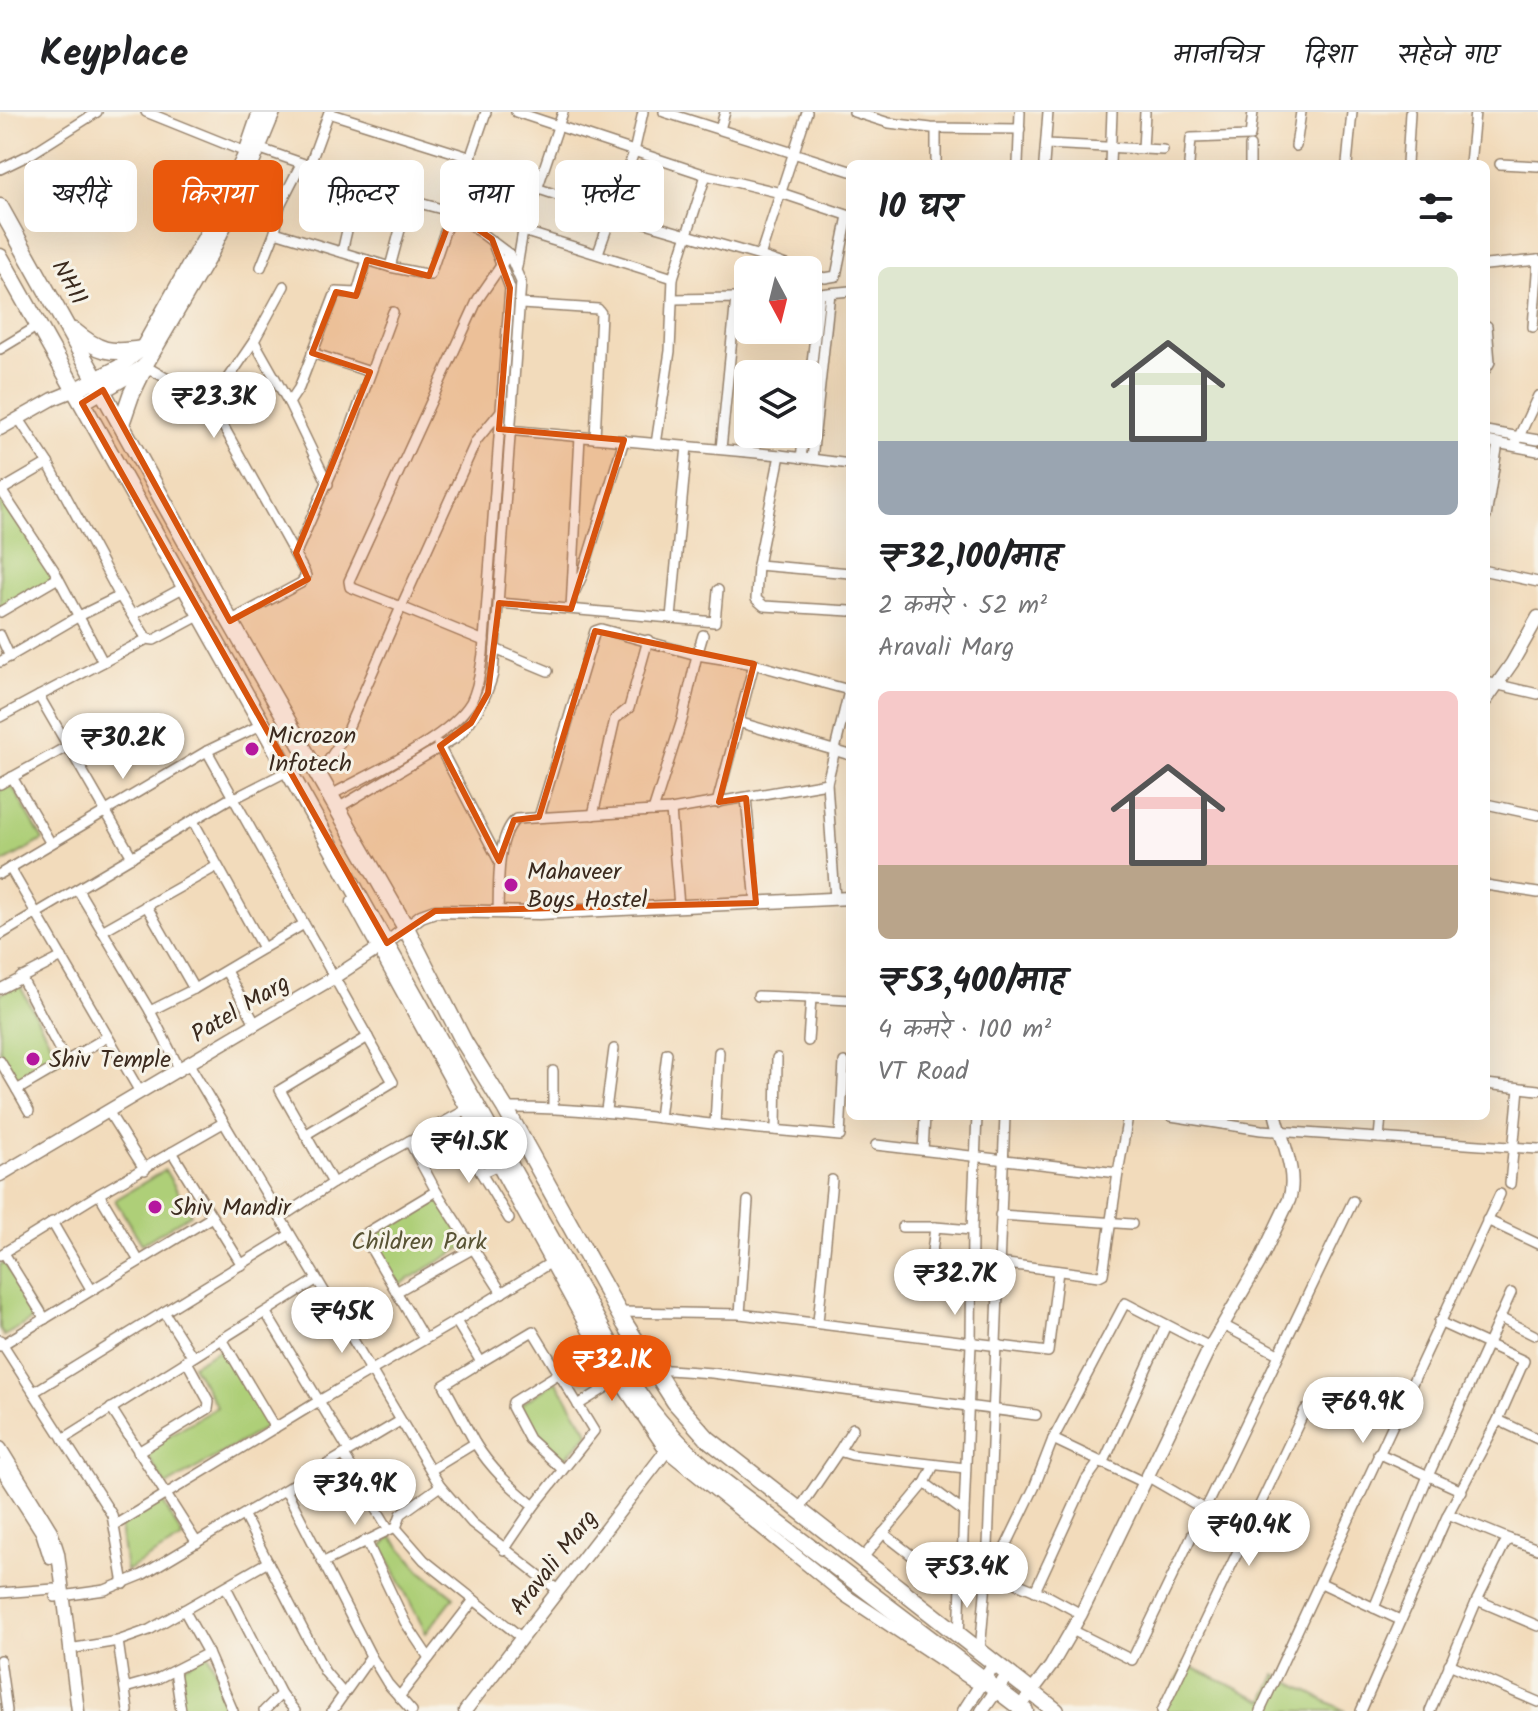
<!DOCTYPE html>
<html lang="hi">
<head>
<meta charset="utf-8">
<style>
	body { margin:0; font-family:Kalam,"Playpen Sans Deva",sans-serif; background:#f6f6f6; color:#202124; height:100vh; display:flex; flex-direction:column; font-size:30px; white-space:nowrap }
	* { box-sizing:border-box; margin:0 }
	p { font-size:26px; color:#757577 }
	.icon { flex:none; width:44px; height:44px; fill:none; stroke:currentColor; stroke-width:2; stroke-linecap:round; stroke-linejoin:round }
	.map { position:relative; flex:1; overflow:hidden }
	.sheet { position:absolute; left:846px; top:48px; width:644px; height:960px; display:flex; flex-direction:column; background:#fff; border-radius:12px; box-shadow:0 8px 32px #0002 }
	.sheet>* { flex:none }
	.hud { position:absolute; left:24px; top:48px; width:702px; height:72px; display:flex; gap:16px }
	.needle { width:52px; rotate:173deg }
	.controls { position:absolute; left:734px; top:144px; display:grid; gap:16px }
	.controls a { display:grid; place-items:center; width:88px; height:88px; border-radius:12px; background:#fff; box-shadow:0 8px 32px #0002; font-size:40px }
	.price { position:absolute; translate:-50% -68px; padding:0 18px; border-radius:28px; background:#fff; color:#222; font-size:26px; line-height:52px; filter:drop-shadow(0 2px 4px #0008) }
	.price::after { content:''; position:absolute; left:50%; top:48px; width:24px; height:18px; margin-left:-12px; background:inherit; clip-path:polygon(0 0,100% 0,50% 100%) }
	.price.on { background:#ea580c; color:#fff }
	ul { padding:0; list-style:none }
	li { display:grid; align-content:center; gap:16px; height:424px; padding:0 32px }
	li span { display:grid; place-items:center; height:248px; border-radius:12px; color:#555 }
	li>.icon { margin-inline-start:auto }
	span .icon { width:144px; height:144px; fill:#fffc; stroke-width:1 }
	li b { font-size:34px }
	h2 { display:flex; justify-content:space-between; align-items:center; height:96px; padding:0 32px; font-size:34px }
	.pill { padding:0 28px; border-radius:12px; background:#fff; box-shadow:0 8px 32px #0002; font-size:28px; line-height:72px }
	.pill.on { background:#ea580c; color:#fff }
	header { display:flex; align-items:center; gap:48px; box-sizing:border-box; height:112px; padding:0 40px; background:#fff; border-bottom:2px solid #e0e0e0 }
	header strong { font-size:38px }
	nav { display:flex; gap:44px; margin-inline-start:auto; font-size:28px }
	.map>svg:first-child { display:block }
	.green { fill:#aecf78; stroke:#747c4b; stroke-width:2 }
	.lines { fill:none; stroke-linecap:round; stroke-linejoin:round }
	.minor-casing { stroke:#96826c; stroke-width:12 }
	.tertiary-casing { stroke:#96826c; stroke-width:15 }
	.secondary-casing { stroke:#96826c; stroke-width:17 }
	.trunk-casing { stroke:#96826c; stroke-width:19 }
	.minor { stroke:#fff; stroke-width:9 }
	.tertiary { stroke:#fff; stroke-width:12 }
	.secondary { stroke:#fff; stroke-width:14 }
	.trunk { stroke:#fff; stroke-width:16 }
	.marked { fill:#d7540e; fill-opacity:0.2; stroke:#d7540e; stroke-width:6; stroke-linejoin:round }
	.poi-dot { fill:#b5179e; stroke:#f7f3e8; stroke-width:3 }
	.labels { text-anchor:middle; stroke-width:6; stroke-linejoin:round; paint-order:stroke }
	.street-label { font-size:24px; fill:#3b2a1e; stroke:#f7f3e8 }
	.poi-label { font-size:24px; fill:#3b2a1e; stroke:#f7f3e8; text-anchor:start }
	.park-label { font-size:24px; fill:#585334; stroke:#f7f3e8 }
</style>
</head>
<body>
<header>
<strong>Keyplace</strong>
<nav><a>मानचित्र</a><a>दिशा</a><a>सहेजे गए</a></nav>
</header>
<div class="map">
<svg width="1538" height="1599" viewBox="0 0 1538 1599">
	<rect width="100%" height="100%" fill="#f7f3e8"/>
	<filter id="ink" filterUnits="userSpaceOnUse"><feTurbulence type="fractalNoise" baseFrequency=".0125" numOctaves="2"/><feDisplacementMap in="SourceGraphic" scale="16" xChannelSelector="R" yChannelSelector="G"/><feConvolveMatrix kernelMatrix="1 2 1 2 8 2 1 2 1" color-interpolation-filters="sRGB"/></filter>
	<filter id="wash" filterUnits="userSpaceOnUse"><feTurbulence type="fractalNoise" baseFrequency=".006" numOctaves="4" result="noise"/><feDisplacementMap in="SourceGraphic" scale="32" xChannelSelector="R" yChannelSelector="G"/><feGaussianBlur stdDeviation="1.8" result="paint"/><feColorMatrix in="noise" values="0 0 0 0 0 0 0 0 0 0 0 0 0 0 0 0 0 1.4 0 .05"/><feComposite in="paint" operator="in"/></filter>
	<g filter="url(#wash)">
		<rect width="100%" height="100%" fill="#f2dbbb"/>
		<g class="green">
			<polygon points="0,379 58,466 0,500"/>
			<polygon points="11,672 43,728 0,752 0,677"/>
			<polygon points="19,872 60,949 18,973 0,938 0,882"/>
			<polygon points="165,1058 191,1102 142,1132 115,1088"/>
			<polygon points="438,1085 467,1133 399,1173 370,1125"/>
			<polygon points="4,1150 38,1204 4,1224 0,1217 0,1153"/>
			<polygon points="222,1236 268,1314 166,1374 144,1338 217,1295 192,1253"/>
			<polygon points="556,1269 589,1321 564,1347 543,1327 519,1294"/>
			<polygon points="162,1388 183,1426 126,1459 120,1413"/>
			<polygon points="391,1424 421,1459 454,1485 426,1521 382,1435"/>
			<polygon points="208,1541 233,1599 181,1599 175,1559"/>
			<polygon points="1185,1552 1264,1589 1276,1563 1345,1599 1162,1599"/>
		</g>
	</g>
	<g filter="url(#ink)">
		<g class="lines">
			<defs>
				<g id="minor">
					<polyline points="146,0 248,41"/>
					<polyline points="516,0 706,63 781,81 850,104"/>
					<polyline points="563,0 523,119 673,166"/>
					<polyline points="664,0 850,59"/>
					<polyline points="854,0 889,11 931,16 1020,17"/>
					<polyline points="329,1 472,46"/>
					<polyline points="720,17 725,0"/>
					<polyline points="1046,32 1163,38"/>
					<polyline points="1296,34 1301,0"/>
					<path d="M258 36 408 88 453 100 509 142 521 170 493 562C486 587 475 607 457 625L338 696"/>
					<polyline points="1143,37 1145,0"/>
					<polyline points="936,52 936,17"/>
					<polyline points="1018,52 1020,0"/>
					<polyline points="1044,52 1048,0"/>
					<polyline points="1110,52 1112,0"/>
					<polyline points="1189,52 1191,26 1250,24 1253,0"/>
					<polyline points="1250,52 1250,34"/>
					<polyline points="1347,52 1352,0"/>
					<polyline points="1407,52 1410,0"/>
					<polyline points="1470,52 1475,0"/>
					<polyline points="1500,52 1538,54"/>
					<polyline points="309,55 329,0"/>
					<polyline points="0,57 31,42 97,0"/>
					<polyline points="539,77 611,101 760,144 807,0"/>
					<polyline points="241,78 280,93"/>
					<polyline points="275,120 390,155 430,163 486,0"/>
					<polyline points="342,140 358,71"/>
					<polyline points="598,141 634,40 643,0"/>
					<polyline points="760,144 800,158"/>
					<polyline points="1486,153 1538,148"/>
					<polyline points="261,155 275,120 280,93 301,52"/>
					<polyline points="390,155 408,88"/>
					<polyline points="517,155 523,119"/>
					<polyline points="808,161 825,166 836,164 848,104"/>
					<polyline points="808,183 850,179"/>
					<polyline points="673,187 736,186 721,337"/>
					<polyline points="521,192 598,197 601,201 595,326"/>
					<polyline points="1533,215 1538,148"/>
					<polyline points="254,229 289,291"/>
					<polyline points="0,237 33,217"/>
					<polyline points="312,241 370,260"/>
					<polyline points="145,254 211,292 304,459 306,464 301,471 230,509"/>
					<polyline points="1486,257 1490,250 1487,214"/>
					<polyline points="808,284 820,182"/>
					<polyline points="211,292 254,229 284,174"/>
					<polyline points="500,300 476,329 401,495 350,475 349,469 478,187 509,142"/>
					<polyline points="19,307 48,351 120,484 147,527"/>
					<polyline points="507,318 780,343 850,352"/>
					<polyline points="1486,319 1538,328"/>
					<polyline points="1486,329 1538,339"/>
					<polyline points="656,332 670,239 673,166 706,63"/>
					<polyline points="1515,333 1538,284"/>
					<polyline points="687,334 671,506 715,510 718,478"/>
					<polyline points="780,343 758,453 756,487 764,494 850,499"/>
					<polyline points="801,346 804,322"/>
					<polyline points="812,347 830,181"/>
					<polyline points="328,372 289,291 299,276 336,180 357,181 367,148"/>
					<polyline points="1,378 54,458 103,550"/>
					<polyline points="0,379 48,351"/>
					<polyline points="1486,405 1498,331"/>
					<polyline points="296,441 348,323 393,200"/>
					<polyline points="758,453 850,461"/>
					<polyline points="1486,459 1538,470"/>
					<polyline points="574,481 582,464 624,328"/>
					<polyline points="499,491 671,506"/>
					<polyline points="571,497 580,324"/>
					<polyline points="0,500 58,466"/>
					<polyline points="133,503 179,478"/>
					<polyline points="0,523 10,545"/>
					<polyline points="495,537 548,559"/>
					<polyline points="0,550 79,504 120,484"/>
					<polyline points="1486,570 1538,582"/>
					<polyline points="0,605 39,584"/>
					<polyline points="738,610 850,643"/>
					<polyline points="438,632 499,749"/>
					<polyline points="68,634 132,745"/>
					<polyline points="207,639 393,970 305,1023"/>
					<polyline points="319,663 345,623 401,495 484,529"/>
					<polyline points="12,665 50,730"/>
					<polyline points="0,672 68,634 39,584 147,527 154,528 195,506"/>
					<path d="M331 683C369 662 449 627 471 590 479 575 480 558 483 542L510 176 492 129"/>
					<polyline points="235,686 282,662"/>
					<polyline points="746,686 756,791"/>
					<polyline points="717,691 754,552 849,578"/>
					<polyline points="1486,692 1538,703"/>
					<polyline points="671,698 679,794"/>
					<polyline points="653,699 682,608 697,543 754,552"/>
					<polyline points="593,703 615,607 629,596 648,528"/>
					<polyline points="539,705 595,519 601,517 697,543 703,523"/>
					<polyline points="193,709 263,836"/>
					<polyline points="10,756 140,980"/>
					<polyline points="0,762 207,639 263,612"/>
					<polyline points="1486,773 1538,781"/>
					<polyline points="78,778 150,899 180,958"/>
					<polyline points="835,787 827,671 850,575"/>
					<polyline points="146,793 194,877"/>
					<path d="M498 800C499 774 496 725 516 707L671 698 827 671"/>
					<polyline points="102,819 217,754"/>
					<polyline points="0,823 234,684"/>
					<polyline points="226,859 256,913"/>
					<polyline points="21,865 66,950"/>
					<polyline points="0,877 62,845"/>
					<polyline points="758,884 811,886"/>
					<polyline points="150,899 194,877 304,812"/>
					<polyline points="808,929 811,886 850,888"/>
					<polyline points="0,949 17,978 107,925"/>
					<polyline points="189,952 440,1374 472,1411 559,1479"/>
					<polyline points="1486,972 1538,978"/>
					<polyline points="17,978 29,999"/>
					<polyline points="553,995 553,959"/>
					<path d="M505 996C575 995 643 1004 712 1012 755 1017 798 1020 840 1024L844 950"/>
					<polyline points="468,997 409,1029 436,1079 502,1181"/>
					<polyline points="606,998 614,937"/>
					<polyline points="108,999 145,1058"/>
					<polyline points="1005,1004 987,1459 1048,1484 1081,1502"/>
					<polyline points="1171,1004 1261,1018 1538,1037"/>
					<polyline points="659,1006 667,941"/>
					<polyline points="715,1012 719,940"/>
					<polyline points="458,1017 481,1061"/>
					<polyline points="776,1018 777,946"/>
					<polyline points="1379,1026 1381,1004"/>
					<polyline points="876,1033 1118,1061 1128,1004"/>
					<polyline points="923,1038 925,1004"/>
					<polyline points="172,1040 242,1153"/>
					<polyline points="498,1053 481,1061 509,1107"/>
					<polyline points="333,1071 280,978 368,925"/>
					<polyline points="1510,1072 1519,976"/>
					<polyline points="99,1082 139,1149"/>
					<polyline points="1000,1103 1132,1112"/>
					<polyline points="280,1106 333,1071 409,1029"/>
					<polyline points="1487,1108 1538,1132"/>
					<polyline points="52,1110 91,1177"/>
					<polyline points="902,1115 935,1115"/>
					<polyline points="932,1140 935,1115 972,1118"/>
					<polyline points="4,1141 45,1207"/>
					<polyline points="0,1143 99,1082 223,1011"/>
					<polyline points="999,1151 1099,1164 1103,1162 1118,1061"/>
					<polyline points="396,1180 474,1136"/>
					<polyline points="164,1200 192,1244"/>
					<polyline points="618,1200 740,1202 1048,1240 1058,1159"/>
					<polyline points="266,1201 319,1289 456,1209 481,1250 444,1273 475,1331"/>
					<polyline points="740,1202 748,1089"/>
					<polyline points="1500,1206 1534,1223"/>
					<polyline points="456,1209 550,1151"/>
					<polyline points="818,1210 832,1068"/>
					<polyline points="1223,1213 1278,1242"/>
					<polyline points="222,1227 275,1316"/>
					<polyline points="424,1227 363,1123 436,1079"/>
					<polyline points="0,1228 112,1403 124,1472"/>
					<polyline points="0,1234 212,1105"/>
					<polyline points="481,1250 533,1219 594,1319 534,1394 504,1438"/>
					<polyline points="654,1257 712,1261 1036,1303"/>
					<polyline points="558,1262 513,1290 512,1295 529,1327 562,1357"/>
					<polyline points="34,1280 289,1123"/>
					<polyline points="578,1293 618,1268"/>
					<polyline points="111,1296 197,1431"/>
					<polyline points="1498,1308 1538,1327"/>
					<polyline points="63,1327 316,1168"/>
					<polyline points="1053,1327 1143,1370"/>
					<polyline points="839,1339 853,1316"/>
					<polyline points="138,1340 208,1297 209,1290 186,1248"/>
					<polyline points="1378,1341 1462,1379"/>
					<polyline points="344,1343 388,1416"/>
					<polyline points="1103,1352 1166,1213"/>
					<path d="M431 1358 475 1331C491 1357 511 1375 534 1394"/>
					<polyline points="1147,1364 1204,1397"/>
					<polyline points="925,1371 964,1400 971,1232 972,1118 977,1004"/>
					<polyline points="440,1374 401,1402 396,1416 424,1448 522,1526"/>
					<polyline points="286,1378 371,1544 388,1572 412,1599"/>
					<polyline points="798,1399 839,1339 852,1343 965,1356"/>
					<polyline points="1448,1402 1509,1427"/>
					<polyline points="244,1404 325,1560 343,1581"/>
					<polyline points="115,1413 319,1289 349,1339"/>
					<polyline points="883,1421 937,1463"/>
					<polyline points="366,1428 405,1510 429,1546"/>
					<polyline points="861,1448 925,1371 934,1353"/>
					<polyline points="324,1450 393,1416"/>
					<polyline points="993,1461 1034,1376 1053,1327 1125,1191 1210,1235"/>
					<polyline points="1321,1471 1400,1508"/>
					<polyline points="226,1475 281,1582 295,1599"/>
					<polyline points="1035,1479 1086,1368 1099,1350"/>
					<polyline points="0,1481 54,1477"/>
					<polyline points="55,1485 105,1478 142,1463 400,1309"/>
					<polyline points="1477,1488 1538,1514"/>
					<polyline points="1374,1496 1428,1364 1511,1181"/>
					<polyline points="184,1498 208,1541 233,1599"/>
					<polyline points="1072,1518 1132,1548 1353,1089"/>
					<polyline points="959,1524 964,1400"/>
					<polyline points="118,1529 128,1599"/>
					<polyline points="69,1537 118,1529 149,1518 268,1450"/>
					<polyline points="980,1539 987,1459"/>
					<polyline points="0,1548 7,1599"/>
					<polyline points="1449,1552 1538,1590"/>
					<polyline points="175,1559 181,1599"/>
					<polyline points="125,1576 157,1567 208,1541"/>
					<polyline points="399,1585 474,1488"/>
					<polyline points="264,1599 281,1582"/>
					<polyline points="332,1599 371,1544"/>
					<polyline points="1162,1599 1305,1298"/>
					<polyline points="1260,1599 1500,1082"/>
					<polyline points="1361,1599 1448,1402 1498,1308 1524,1249 1439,1210"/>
					<polyline points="1430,1599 1477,1488 1504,1433 1509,1427 1538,1437"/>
				</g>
				<g id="tertiary">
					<polyline points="0,317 53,287 75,278"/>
					<polyline points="1486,588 1512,551 1538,505"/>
					<polyline points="353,790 601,1241 666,1338 846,1484 974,1569"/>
					<polyline points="0,1063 333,866 387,831 421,804 435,799 539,801 850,786"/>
					<polyline points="0,1336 51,1419 58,1441 78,1599"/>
					<polyline points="0,1354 42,1420 50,1445"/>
					<path d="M1020 1595 1051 1554 1081 1502 1210 1235 1259 1151 1289 1088C1298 1061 1282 1030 1276 1004"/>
					<polyline points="465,1599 670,1334"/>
					<polyline points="964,1599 994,1552"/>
					<polyline points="982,1599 1008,1562"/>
				</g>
				<g id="secondary">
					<polyline points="75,278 119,255 142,237 213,111 246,41 260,0"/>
					<polyline points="82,291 145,254 211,141 241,78 273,0"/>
				</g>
				<g id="trunk">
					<polyline points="0,95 230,509 406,816 464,930 505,996 625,1212 675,1290 708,1327 1056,1599"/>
					<path d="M0 145C212 523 424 901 636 1278 657 1309 679 1333 707 1357L1025 1599"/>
					<path d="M74 219C99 240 110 242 142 237"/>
					<polyline points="121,312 131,283 145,254"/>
				</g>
			</defs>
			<use href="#minor" class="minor-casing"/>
			<use href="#tertiary" class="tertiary-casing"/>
			<use href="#secondary" class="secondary-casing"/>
			<use href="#trunk" class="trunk-casing"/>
			<use href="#minor" class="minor"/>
			<use href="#tertiary" class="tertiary"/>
			<use href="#secondary" class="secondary"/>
			<use href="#trunk" class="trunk"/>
		</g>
	</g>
	<path class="marked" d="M453 100 492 127 510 176 499 317 624 328 571 497 499 491 488 581 471 611 440 634 499 749 514 708 539 705 595 519 754 552 719 690 746 686 756 791 435 799 387 831 82 291 103 278 230 509 308 467 296 441 370 260 312 241 336 180 356 184 367 148 429 164Z"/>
	<g class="poi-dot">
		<circle cx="252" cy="637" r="8"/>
		<circle cx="511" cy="773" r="8"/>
		<circle cx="33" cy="947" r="8"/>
		<circle cx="155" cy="1095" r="8"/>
	</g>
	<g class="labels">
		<g class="street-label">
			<text transform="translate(70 170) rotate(61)" y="8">NH11</text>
			<text transform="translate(240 896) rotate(-31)" y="8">Patel Marg</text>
			<text transform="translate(553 1450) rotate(-52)" y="8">Aravali Marg</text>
		</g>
		<g class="poi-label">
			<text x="268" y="631">Microzon<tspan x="268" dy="28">Infotech</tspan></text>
			<text x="527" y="767">Mahaveer<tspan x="527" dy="28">Boys Hostel</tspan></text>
			<text x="49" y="955">Shiv Temple</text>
			<text x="171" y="1103">Shiv Mandir</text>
		</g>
		<g class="park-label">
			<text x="419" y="1137">Children Park</text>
		</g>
	</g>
</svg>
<div class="controls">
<a><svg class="needle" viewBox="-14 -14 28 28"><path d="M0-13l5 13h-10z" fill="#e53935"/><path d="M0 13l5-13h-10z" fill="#757577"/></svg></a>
<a><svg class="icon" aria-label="layers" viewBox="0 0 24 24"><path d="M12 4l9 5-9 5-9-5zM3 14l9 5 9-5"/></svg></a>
</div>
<b class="price" style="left:214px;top:328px">₹23.3K</b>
<b class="price" style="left:123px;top:669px">₹30.2K</b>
<b class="price" style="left:469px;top:1073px">₹41.5K</b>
<b class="price" style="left:955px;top:1205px">₹32.7K</b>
<b class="price" style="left:342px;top:1243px">₹45K</b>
<b class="price on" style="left:612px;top:1291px">₹32.1K</b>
<b class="price" style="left:1363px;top:1333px">₹69.9K</b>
<b class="price" style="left:355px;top:1415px">₹34.9K</b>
<b class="price" style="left:1249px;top:1456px">₹40.4K</b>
<b class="price" style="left:967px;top:1498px">₹53.4K</b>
<div class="hud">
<a class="pill">खरीदें</a>
<a class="pill on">किराया</a>
<a class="pill">फ़िल्टर</a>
<a class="pill">नया</a>
<a class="pill">फ़्लैट</a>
</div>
<section class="sheet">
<h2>10 घर<svg class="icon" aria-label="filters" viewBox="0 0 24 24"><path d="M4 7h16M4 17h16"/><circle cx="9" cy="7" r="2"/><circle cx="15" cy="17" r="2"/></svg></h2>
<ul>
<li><span style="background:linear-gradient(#dfe7d0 70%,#9aa5b1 0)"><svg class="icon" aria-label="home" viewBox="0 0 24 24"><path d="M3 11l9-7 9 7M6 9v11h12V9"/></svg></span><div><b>₹32,100/माह</b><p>2 कमरे · 52 m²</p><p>Aravali Marg</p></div></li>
<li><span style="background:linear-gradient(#f6c9c9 70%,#b9a48a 0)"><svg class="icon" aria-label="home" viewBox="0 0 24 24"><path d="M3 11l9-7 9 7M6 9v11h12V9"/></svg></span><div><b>₹53,400/माह</b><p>4 कमरे · 100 m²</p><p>VT Road</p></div></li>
</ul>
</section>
</div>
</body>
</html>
